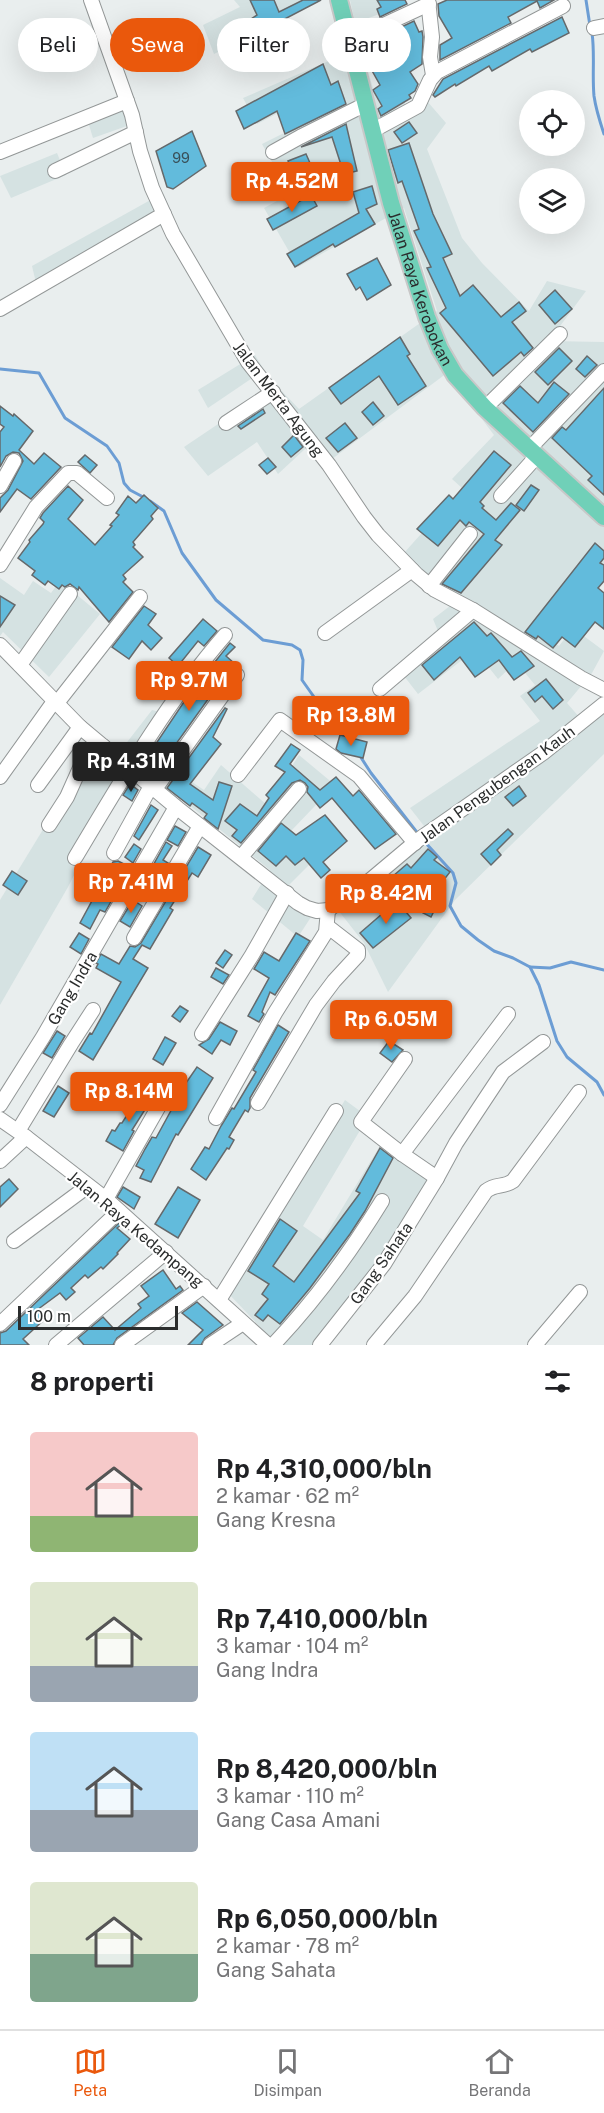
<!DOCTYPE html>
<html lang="id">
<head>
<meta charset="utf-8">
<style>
	body { margin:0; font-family:"Public Sans",sans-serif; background:#f6f6f6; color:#202124; height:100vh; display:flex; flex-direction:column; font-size:22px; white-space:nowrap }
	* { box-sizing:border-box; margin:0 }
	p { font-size:20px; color:#757577 }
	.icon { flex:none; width:33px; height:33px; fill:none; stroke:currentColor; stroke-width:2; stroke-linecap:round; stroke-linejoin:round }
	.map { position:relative; height:1345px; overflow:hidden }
	.panel { display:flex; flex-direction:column; background:#fff; flex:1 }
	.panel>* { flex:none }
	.banner { position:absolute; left:18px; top:18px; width:568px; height:54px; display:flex; gap:12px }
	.tools { position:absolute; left:519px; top:90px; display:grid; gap:12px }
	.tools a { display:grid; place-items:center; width:66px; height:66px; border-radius:50%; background:#fff; box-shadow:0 6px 24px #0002; font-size:30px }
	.scale { position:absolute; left:18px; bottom:15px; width:160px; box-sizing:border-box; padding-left:6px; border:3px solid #2b2d2d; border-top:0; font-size:16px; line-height:21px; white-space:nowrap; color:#2b2d2d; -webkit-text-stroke:4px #fff; paint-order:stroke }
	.price { position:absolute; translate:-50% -51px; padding:0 14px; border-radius:6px; background:#ea580c; color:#fff; font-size:20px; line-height:39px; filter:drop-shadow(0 2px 3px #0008) }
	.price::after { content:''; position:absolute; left:50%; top:36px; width:18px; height:14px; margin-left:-9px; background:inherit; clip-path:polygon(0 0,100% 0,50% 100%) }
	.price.current { background:#222; color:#fff }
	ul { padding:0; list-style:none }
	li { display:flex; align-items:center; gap:18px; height:150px; padding:0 30px }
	li span { display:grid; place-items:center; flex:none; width:168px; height:120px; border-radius:6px; color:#555 }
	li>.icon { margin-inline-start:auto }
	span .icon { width:72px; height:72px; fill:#fffc; stroke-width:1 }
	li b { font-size:26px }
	h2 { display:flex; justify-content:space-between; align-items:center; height:72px; padding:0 30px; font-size:26px }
	.chip { padding:0 21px; border-radius:27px; background:#fff; box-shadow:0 6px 24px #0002; font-size:21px; line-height:54px }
	.chip.current { background:#ea580c; color:#fff }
	.menu { display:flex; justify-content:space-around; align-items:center; height:84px; border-top:2px solid #e0e0e0; background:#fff; font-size:16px; color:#757577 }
	.menu a { display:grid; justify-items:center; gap:3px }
	.menu .current { color:#ea580c }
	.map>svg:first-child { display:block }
	.built { fill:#d5e2e2 }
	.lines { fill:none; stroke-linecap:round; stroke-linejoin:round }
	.stream { stroke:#6c9dd4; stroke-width:3 }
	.building { fill:#62bbdc; stroke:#65696b; stroke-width:1.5 }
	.minor-casing { stroke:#939797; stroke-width:16 }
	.major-casing { stroke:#c8c8c8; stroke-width:20 }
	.minor { stroke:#fff; stroke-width:14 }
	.major { stroke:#70d0b8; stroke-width:16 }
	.labels { text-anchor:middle; stroke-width:4.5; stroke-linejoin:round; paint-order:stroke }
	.number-label { font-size:14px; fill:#395059 }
	.street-label { font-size:16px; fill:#2b2d2d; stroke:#fff }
</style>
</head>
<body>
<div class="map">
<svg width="604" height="1345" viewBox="0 0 604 1345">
	<rect width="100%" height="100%" fill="#e9eeee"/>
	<g class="built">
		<polygon points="234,0 322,0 214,54 203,25 240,7"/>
		<polygon points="350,0 402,0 404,5 355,23"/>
		<polygon points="361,47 375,95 393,81 409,111 427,101 446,123 427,149 462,238 482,263 529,311 547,281 586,291 549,341 604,342 604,570 548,637 559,646 573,628 604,651 592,673 567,703 587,726 604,714 604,754 455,900 388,992 364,943 338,910 428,831 410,808 540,721 520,696 535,685 516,662 498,679 475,650 418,694 397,667 440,636 433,619 463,596 446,588 427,575 415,566 404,553 462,488 452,479 494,435 447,373 332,459 318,437 278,474 257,442 208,476 184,447 276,385 299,409 437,311 404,208 298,267 264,208 290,194 262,144 298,126 288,108 257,124 243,98"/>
		<polygon points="131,92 141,121 93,138 85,112"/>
		<polygon points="57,153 66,175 11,198 0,176"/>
		<polygon points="163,193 171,211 37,287 32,266"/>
		<polygon points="255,355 264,370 208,408 198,390"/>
		<polygon points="0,578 24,595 33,581 51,593 60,581 100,614 49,677 3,632 0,636"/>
		<polygon points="152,710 167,714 144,750 204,790 221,765 267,805 299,755 335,785 291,831 319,855 288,886 315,911 298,937 252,899 270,870 121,750"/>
		<polygon points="94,746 127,771 68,887 0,1005 0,900"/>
		<polygon points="345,1100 368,1117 303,1226 323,1240 387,1134 441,1172 394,1259 315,1345 282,1345 265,1332 228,1293"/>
	</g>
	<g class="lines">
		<g class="stream">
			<polyline points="586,0 590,26"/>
			<path d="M592 33C595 54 592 75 594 96 596 110 600 122 604 134"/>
			<polyline points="0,369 39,373 65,418 107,446 119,463 124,483 130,490 145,498"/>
			<polyline points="150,501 164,511 182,553 216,600 263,640 292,645 300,650 303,660 302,680 336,728 348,739"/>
			<polyline points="360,756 371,773 419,835"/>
			<polyline points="423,840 453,873 456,883 450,906 461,926 478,940 494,951 513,958 530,967 539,985 557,1041 567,1057 597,1082 604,1095"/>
			<polyline points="530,967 550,968 571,962 604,970"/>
		</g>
	</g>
	<g class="building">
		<polygon points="250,0 274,0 279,12 303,0 321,0 258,33 251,19 257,15"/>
		<polygon points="377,0 405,0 407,4 380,17 377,9 381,7"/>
		<polygon points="447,0 554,0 540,8 537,1 508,17 511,23 440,60 440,45 452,38 439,16 438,4"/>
		<polygon points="562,17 569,33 532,52 530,49 492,71 489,66 456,86 455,84 435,97 433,95 443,79"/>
		<polygon points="414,21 419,32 422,31 423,37 422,64 410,72 418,84 415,91 409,95 411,98 381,116 378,109 382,106 373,90 380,85 370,67 376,64 365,44"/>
		<polygon points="323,64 331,85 338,81 346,104 285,134 277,111 244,129 236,111"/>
		<polygon points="409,122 417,133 402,143 394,132"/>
		<polygon points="346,124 357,171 344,174 332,137 301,147"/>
		<polygon points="192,131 206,166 173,189 167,187 156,151"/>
		<polygon points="409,143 433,214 452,254 443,258 460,296 473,285 501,317 519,302 526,311 512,322 533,348 524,356 521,352 493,376 440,313 446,308 427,268 431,267 414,231 419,229 402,181 398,183 388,150"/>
		<polygon points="306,154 310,163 292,170 288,161"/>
		<polygon points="372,186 377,204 366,209 375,224 335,247 333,244 295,267 287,254 359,213 353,192"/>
		<polygon points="311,195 317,206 273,230 267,219"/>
		<polygon points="377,258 391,285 367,300 360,287 356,290 347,274"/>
		<polygon points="555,290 572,309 555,324 539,305"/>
		<polygon points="400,337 410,354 407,356 426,386 398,405 379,376 341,404 329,388"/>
		<polygon points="559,348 572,361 548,385 535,372"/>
		<polygon points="587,356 597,365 585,377 576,369"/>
		<polygon points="554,382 569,394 533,432 503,403 520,386 538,403"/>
		<polygon points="604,388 604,495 588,480 592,476 552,438 562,427 566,430"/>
		<polygon points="373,402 384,416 373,425 362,412"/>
		<polygon points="0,406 13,416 14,414 33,431 19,450 34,464 44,453 61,467 31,499 17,489 0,512 0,498 8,490 23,461 19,453 13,452 6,456 0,467 0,432 4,427 0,424"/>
		<polygon points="263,409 265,413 241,429 238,426"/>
		<polygon points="345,423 357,438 338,452 326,438"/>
		<polygon points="294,435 303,447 291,457 282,447"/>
		<polygon points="494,451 511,465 480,502 484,506 482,508 496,520 511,503 520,510 495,540 502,545 461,593 442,584 484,534 469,522 466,526 460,520 438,546 417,529 449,495 453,499"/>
		<polygon points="85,455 97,465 90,473 78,462"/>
		<polygon points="268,458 276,467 267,474 259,465"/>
		<polygon points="531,485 539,490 524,511 516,505"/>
		<polygon points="68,486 83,500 68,519 95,545 112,526 110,525 119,515 116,513 128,496 136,503 144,495 158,508 151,516 153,519 133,542 135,545 133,547 143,557 123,575 126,579 123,582 133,592 109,622 79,587 78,590 70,584 65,587 62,585 59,589 48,581 45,585 32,575 35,571 18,558 30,542 29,540 43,524 44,522 40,518 43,513"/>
		<polygon points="595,543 604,551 604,558 600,563 604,565 604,581 598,588 604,593 604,629 595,622 575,647 562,637 553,648 538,636 536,639 525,632"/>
		<polygon points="0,596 15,605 0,627"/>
		<polygon points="144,606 156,614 148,625 162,638 151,650 142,641 129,659 112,647"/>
		<polygon points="203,619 217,631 204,646 198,641 178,666 169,658"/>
		<polygon points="474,622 487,636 491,633 512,657 521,651 534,666 514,680 499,660 475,677 460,657 434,680 422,665"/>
		<polygon points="230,643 235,647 226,656 234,663 153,776 141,766 190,693"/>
		<polygon points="546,679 563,700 553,709 542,696 535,702 528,693"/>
		<polygon points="225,708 227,709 213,737 221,744 190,784 213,800 219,782 232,786 218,829 204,818 207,814 192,803 190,806 167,788"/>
		<polygon points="340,735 367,742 363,758 341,753 336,749"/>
		<polygon points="291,744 300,750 290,764 320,790 336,777 353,796 359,790 396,834 375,849 332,798 320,808 307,792 308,787 305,783 300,780 292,783 241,843 232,836 237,830 225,821 240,804 257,816 269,798 266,795 285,772 275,766"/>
		<polygon points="130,784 138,790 132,801 123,795"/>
		<polygon points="519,786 526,796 513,806 505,797"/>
		<polygon points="151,805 158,810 139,840 134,836"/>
		<polygon points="325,815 347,841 323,862 330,870 321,878 304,858 295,865 286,856 276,866 258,851 281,823 296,835"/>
		<polygon points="175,826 186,832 178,846 167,840"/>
		<polygon points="508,829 513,834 497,850 501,855 491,865 481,854"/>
		<polygon points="166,842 172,846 163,860 168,863 160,876 150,871"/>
		<polygon points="134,844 141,849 133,863 125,857"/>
		<polygon points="198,847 211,855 198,877 192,873 170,908 173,910 150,949 142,945 133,959 148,968 93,1060 79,1051 90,1033 92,1034 121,982 96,968 98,964 96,963 101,954 119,964 130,946 135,947 141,943"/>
		<polygon points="428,849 437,857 434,860 450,872 432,895 423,886 415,891 413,887 403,895 397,889 401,886 393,876 407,864 411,868"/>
		<polygon points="118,861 126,865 114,887 118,889 105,912 100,910 90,929 80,923 113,862"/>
		<polygon points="12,871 27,881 18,895 3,885"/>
		<polygon points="430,896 440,899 431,917 423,913"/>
		<polygon points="133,900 142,906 130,927 120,921"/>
		<polygon points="397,901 411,918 373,948 360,933"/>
		<polygon points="79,933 89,939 81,954 70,947"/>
		<polygon points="296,933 310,941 275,995 270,992 262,1012 264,1014 259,1022 248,1016 269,978 254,969 264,952 279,961"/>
		<polygon points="225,950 232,955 223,968 216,963"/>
		<polygon points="216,968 229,975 223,984 211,977"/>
		<polygon points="180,1006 188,1011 180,1022 172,1016"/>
		<polygon points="220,1022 237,1031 230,1045 221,1040 212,1054 199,1045 209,1039"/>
		<polygon points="278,1025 289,1032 250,1098 250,1108 248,1112 245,1110 229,1137 234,1140 229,1149 227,1148 206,1180 191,1169 205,1147 209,1149 221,1126 232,1108 234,1109 256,1072 253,1070"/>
		<polygon points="57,1031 65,1036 52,1058 43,1053"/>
		<polygon points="165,1037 176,1043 163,1065 153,1059"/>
		<polygon points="389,1041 403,1050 392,1062 380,1053"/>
		<polygon points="197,1067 213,1078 178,1135 176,1134 151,1182 140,1178 144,1170 136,1166 145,1149 152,1137 156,1138 174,1105 171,1103 172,1099 182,1081 186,1083"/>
		<polygon points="58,1086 69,1093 54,1117 43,1111"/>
		<polygon points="143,1090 153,1097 132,1130 134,1131 123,1151 106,1141 112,1130 115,1131 120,1123 122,1123"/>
		<polygon points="380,1148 393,1158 365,1211 350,1234 310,1288 280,1324 268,1315 263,1321 255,1315 268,1299 262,1294 269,1284 248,1271 280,1219 297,1231 273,1266 294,1282 360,1193 356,1191"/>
		<polygon points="9,1179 18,1189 0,1207 0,1187"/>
		<polygon points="123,1187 140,1197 134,1209 117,1197"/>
		<polygon points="178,1187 200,1200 178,1238 155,1224"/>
		<polygon points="119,1223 121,1225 117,1228 130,1239 117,1253 118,1254 103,1269 101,1267 88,1278 85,1275 71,1288 75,1292 66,1300 60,1293 37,1310 45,1319 23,1339 29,1345 0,1345 0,1333 6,1331"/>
		<polygon points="163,1270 176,1289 180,1286 183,1290 117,1338 113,1345 84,1345 78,1338 103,1317 115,1330 141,1308 138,1304 149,1296 141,1286"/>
		<polygon points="197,1302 223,1325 205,1338 201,1345 188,1345 203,1330 182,1313"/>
	</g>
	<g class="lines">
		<defs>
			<g id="minor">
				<polyline points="91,0 132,115 140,151 152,188 173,234 248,362 329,465 364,517 378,535 417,575 435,590 473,610 581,678 604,690"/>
				<polyline points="428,0 432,37 430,57 433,75"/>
				<polyline points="594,28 604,26"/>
				<polyline points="349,41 429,4"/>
				<polyline points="372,131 418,106 430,80 437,72 563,6"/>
				<polyline points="0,152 127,101"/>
				<polyline points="273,152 300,137 366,104"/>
				<polyline points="55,171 136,132"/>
				<polyline points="0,309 164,214"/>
				<polyline points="485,408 560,334"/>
				<polyline points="226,423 273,392"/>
				<polyline points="529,449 604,371"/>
				<polyline points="0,486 14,461"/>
				<polyline points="501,496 536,457"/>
				<polyline points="0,565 36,507 68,473 77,473 107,498"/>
				<polyline points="429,586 470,534"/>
				<polyline points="325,633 412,570"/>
				<polyline points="0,645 80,727 176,807 298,903 307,908 317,911 328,910 368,882 418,840 543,753 604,704"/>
				<polyline points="20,665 70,594"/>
				<polyline points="380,689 473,610"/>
				<polyline points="57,703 140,597"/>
				<polyline points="238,775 280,720 359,776 415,843"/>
				<polyline points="0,777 55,700"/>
				<polyline points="38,785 80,727"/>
				<polyline points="155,789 237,675"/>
				<polyline points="49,825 67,797 84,759 103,746"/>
				<polyline points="114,853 151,786"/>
				<polyline points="241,857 299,789"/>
				<path d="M75 858C121 781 166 703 225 635"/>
				<polyline points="134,938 200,826"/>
				<polyline points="202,1034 252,955 287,893"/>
				<polyline points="405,1059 361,1122 402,1154 437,1178"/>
				<polyline points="258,1103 316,1005 334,981 358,955 358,950 327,926"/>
				<polyline points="0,1105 43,1037 176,807"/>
				<polyline points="216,1118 275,1013 326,932 328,910"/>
				<polyline points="0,1119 26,1137 106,1199 268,1345"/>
				<polyline points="18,1131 71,1044 93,1010"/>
				<polyline points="402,1154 508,1014"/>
				<polyline points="0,1161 26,1137"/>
				<polyline points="106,1199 163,1099"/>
				<polyline points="14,1241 88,1186"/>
				<polyline points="219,1300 336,1111"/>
				<polyline points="0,1324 119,1211"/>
				<polyline points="56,1345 166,1252"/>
				<polyline points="122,1345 204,1286"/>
				<polyline points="210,1345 243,1323"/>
				<path d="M273 1345C315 1301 350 1253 382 1201"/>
				<polyline points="320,1345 384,1264 437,1178 456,1143 503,1072 543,1042"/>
				<path d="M374 1345 415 1296 486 1191C496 1183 503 1188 513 1181L579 1092"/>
				<polyline points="535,1345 580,1292"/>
			</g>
			<g id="major">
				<path id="s1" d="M339 0 391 203 427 317 440 349 455 375 485 408 604 517"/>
			</g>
		</defs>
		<use href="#minor" class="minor-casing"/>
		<use href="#major" class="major-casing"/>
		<use href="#minor" class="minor"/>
		<use href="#major" class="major"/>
	</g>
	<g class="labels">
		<g class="number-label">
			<text x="181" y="163">99</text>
		</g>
		<g class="street-label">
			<text dy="6" stroke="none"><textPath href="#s1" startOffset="300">Jalan Raya Kerobokan</textPath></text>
			<text transform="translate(279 399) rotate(53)" y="6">Jalan Merta Agung</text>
			<text transform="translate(497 784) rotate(-36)" y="6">Jalan Pengubengan Kauh</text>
			<text transform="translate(72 988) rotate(-60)" y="6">Gang Indra</text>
			<text transform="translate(136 1229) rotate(40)" y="6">Jalan Raya Kedampang</text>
			<text transform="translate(381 1263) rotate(-55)" y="6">Gang Sahata</text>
		</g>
	</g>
</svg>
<div class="tools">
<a><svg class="icon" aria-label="locate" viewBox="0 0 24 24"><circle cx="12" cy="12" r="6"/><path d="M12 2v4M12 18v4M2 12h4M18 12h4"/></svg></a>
<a><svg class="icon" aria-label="layers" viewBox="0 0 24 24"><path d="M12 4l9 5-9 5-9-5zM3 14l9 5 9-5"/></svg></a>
</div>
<div class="scale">100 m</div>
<b class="price" style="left:292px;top:213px">Rp 4.52M</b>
<b class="price" style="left:189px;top:712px">Rp 9.7M</b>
<b class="price" style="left:351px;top:747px">Rp 13.8M</b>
<b class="price current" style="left:131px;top:793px">Rp 4.31M</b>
<b class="price" style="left:131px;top:914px">Rp 7.41M</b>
<b class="price" style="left:386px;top:925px">Rp 8.42M</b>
<b class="price" style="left:391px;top:1051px">Rp 6.05M</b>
<b class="price" style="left:129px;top:1123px">Rp 8.14M</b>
<div class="banner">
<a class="chip">Beli</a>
<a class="chip current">Sewa</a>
<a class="chip">Filter</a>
<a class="chip">Baru</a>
</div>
</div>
<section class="panel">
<h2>8 properti<svg class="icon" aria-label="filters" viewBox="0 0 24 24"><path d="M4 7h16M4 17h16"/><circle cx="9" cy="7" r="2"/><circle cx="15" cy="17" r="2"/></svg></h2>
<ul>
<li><span style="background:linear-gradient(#f6c9c9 70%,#8fb573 0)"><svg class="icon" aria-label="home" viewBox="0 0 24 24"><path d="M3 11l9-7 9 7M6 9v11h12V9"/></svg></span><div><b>Rp 4,310,000/bln</b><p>2 kamar · 62 m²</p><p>Gang Kresna</p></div></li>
<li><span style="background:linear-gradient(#dfe7d0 70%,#9aa5b1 0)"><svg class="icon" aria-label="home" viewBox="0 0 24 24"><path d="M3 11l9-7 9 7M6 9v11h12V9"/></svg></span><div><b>Rp 7,410,000/bln</b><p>3 kamar · 104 m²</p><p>Gang Indra</p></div></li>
<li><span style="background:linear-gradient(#bfe0f5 65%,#9aa5b1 0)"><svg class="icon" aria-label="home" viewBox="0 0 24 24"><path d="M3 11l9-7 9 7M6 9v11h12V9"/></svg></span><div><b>Rp 8,420,000/bln</b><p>3 kamar · 110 m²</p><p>Gang Casa Amani</p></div></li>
<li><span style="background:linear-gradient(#dfe7d0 60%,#7fa58c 0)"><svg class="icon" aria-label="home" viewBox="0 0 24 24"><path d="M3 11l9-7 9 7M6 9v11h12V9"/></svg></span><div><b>Rp 6,050,000/bln</b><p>2 kamar · 78 m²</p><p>Gang Sahata</p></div></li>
</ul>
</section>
<nav class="menu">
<a class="current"><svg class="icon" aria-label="map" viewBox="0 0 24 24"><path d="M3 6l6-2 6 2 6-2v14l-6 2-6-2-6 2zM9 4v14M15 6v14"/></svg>Peta</a>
<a><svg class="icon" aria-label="saved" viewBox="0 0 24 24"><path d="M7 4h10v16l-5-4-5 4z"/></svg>Disimpan</a>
<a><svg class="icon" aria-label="home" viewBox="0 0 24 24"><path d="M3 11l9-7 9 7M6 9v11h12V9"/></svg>Beranda</a>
</nav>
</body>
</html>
